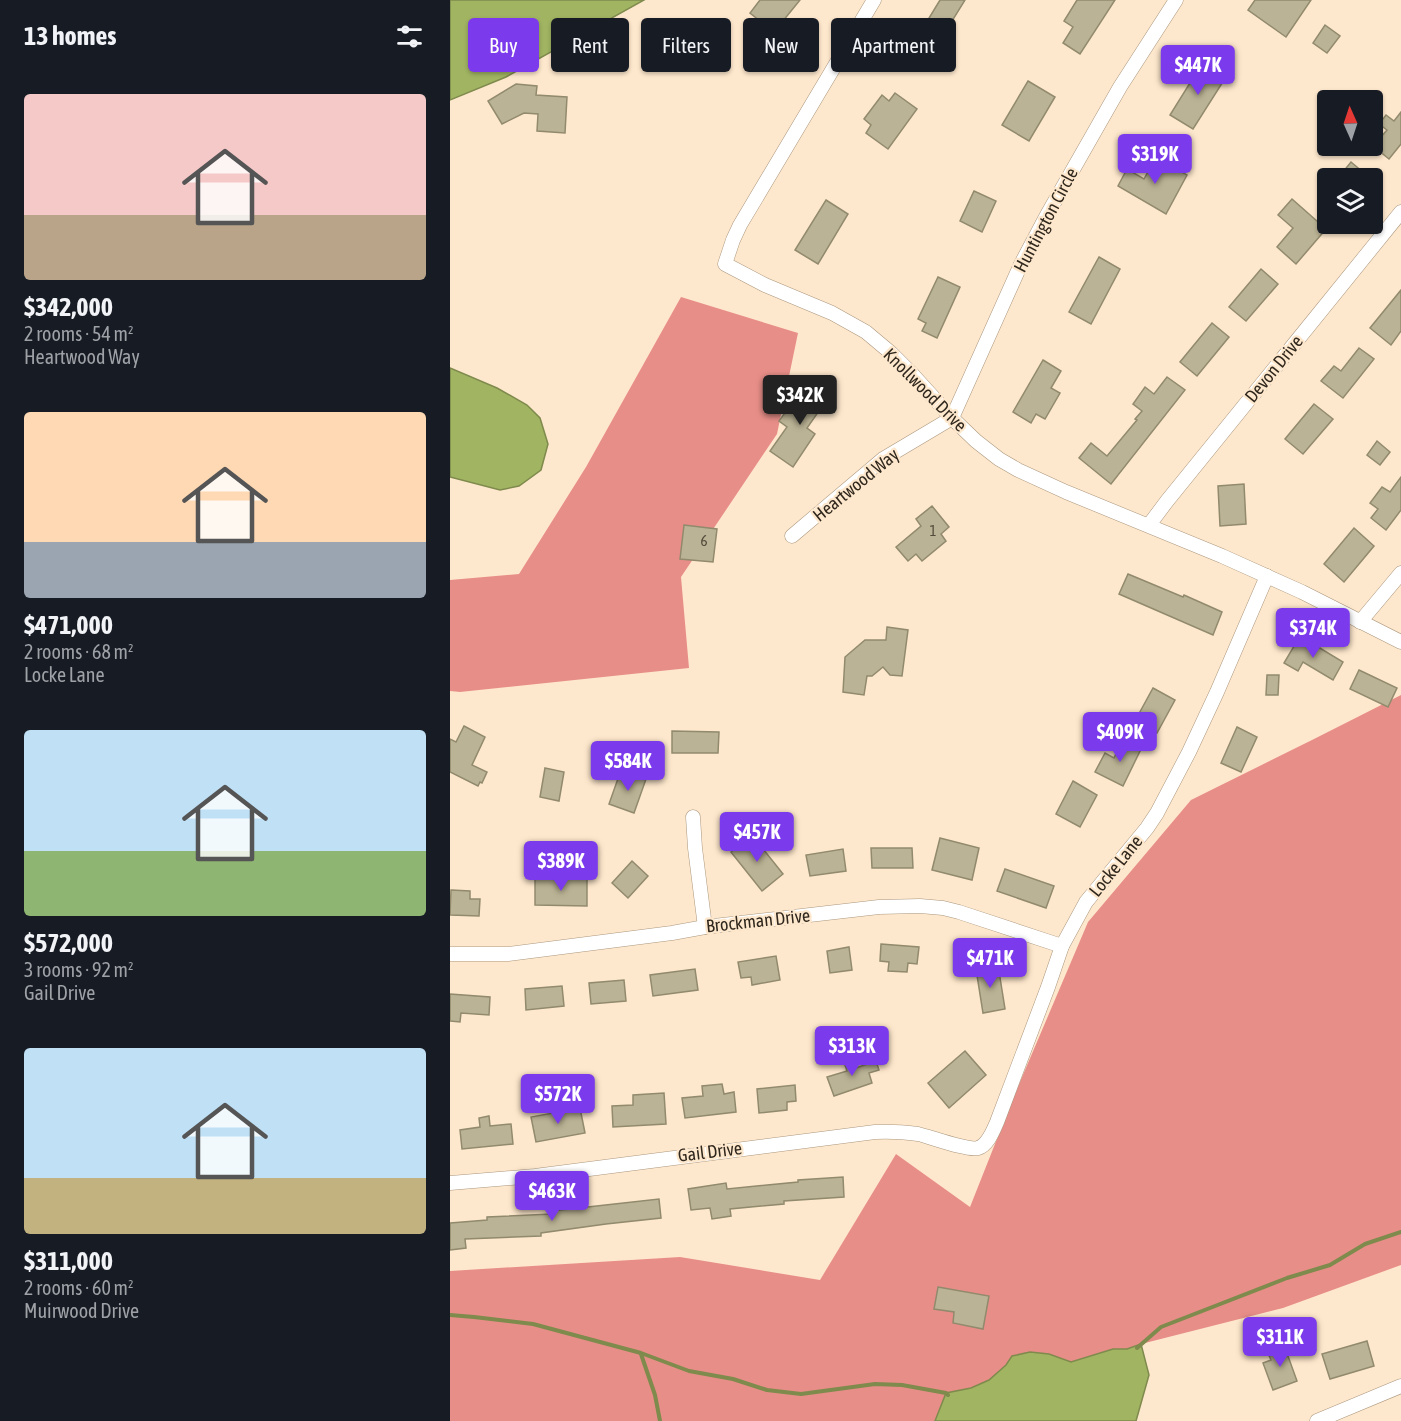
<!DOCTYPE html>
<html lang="en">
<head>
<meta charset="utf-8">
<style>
	body { margin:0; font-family:"Asap Condensed",sans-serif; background:#20242c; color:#f1f3f6; height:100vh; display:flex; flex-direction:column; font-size:22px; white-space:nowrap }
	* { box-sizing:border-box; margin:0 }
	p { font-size:20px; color:#9ea1a6 }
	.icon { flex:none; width:33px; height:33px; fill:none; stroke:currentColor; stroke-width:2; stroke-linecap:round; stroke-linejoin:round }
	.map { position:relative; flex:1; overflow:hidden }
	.details { display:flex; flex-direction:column; background:#171b24; width:450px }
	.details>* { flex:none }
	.banner { position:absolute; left:18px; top:18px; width:570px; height:54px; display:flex; gap:12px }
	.needle { width:39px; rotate:357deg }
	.controls { position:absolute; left:867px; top:90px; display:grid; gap:12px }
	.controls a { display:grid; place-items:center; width:66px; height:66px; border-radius:6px; background:#171b24; box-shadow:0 2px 4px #0004; font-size:30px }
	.price { position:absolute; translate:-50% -51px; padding:0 14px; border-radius:6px; background:#7c3aed; color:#fff; font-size:20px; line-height:39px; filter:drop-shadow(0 2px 3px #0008) }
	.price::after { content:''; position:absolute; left:50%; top:36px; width:18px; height:14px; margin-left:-9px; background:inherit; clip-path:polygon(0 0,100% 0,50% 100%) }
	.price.on { background:#222; color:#fff }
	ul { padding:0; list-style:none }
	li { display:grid; align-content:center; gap:12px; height:318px; padding:0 24px }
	li span { display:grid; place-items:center; height:186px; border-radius:6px; color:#555 }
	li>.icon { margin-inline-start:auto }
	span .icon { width:108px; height:108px; fill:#fffc; stroke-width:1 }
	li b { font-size:26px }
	h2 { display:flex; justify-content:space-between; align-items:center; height:72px; padding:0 24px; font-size:26px }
	.pill { padding:0 21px; border-radius:6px; background:#171b24; box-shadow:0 2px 4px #0004; font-size:21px; line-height:54px }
	.pill.on { background:#7c3aed; color:#fff }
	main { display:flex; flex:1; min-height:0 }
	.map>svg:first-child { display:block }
	.forest { fill:#e88e88 }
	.water { fill:#a1b462; stroke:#7f8a4d; stroke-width:1.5 }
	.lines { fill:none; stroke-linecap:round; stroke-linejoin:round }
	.stream { stroke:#7f8a4d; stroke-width:4 }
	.building { fill:#bbb395; stroke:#918a6d; stroke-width:1.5 }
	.minor-casing { stroke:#ab977e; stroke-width:15 }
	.minor { stroke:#fff; stroke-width:14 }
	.labels { text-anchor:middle; stroke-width:4.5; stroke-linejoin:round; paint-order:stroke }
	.number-label { font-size:15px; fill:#534a3b }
	.street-label { font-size:18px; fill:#30271d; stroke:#fee8cd }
</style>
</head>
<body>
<main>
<section class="details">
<h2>13 homes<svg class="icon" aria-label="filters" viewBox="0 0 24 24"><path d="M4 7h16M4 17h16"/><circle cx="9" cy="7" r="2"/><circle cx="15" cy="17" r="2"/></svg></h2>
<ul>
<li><span style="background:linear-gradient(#f6c9c9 65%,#b9a48a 0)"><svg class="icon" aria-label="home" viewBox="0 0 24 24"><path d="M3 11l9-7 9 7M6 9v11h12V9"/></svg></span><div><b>$342,000</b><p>2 rooms · 54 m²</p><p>Heartwood Way</p></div></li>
<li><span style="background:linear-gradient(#ffd9b3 70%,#9aa5b1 0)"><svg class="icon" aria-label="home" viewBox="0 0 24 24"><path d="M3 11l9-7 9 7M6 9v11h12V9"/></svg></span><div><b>$471,000</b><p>2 rooms · 68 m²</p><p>Locke Lane</p></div></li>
<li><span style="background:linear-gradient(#bfe0f5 65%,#8fb573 0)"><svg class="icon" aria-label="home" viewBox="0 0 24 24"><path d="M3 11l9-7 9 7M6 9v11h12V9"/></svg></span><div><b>$572,000</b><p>3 rooms · 92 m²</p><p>Gail Drive</p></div></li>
<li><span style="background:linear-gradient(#bfe0f5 70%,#c2b280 0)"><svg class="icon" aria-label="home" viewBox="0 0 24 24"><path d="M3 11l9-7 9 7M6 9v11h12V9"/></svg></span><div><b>$311,000</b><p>2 rooms · 60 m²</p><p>Muirwood Drive</p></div></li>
</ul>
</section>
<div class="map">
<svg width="951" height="1421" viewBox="0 0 951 1421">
	<rect width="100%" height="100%" fill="#fee8cd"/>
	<g class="forest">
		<polygon points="231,297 348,333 327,434 231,577 239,668 10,692 0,691 0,580 69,574 136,467"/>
		<polygon points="951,695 951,1265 833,1308 691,1344 677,1349 663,1349 621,1362 599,1354 580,1352 562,1356 556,1365 539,1380 521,1388 496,1393 485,1421 0,1421 0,1271 230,1257 370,1280 446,1154 520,1207 564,1096 638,922 741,800 864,739"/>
	</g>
	<g class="water">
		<polygon points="0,0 194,0 56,77 0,100"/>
		<polygon points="0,368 47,388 77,405 90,418 98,444 91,470 69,486 50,490 0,477"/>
		<polygon points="691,1344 699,1375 686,1421 485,1421 496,1393 521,1388 539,1380 556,1365 562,1356 580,1352 599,1354 621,1362 663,1349 677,1349"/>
	</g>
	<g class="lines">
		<g class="stream">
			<polyline points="0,1315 24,1317 83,1324 191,1353 239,1371 283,1379 317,1390 351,1394 425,1384 452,1385 496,1393 498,1395"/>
			<polyline points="687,1348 711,1327 837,1278 880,1265 915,1244 951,1232"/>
			<polyline points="191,1354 205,1395 210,1421"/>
		</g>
	</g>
	<g class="building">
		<polygon points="310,0 350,0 324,32 300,13"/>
		<polygon points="490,0 515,0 494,34 476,23"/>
		<polygon points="627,0 665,0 630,54 613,43 623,27 614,21"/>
		<polygon points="805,0 861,0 836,37 798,10"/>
		<polygon points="875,25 890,36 877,53 863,43"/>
		<polygon points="753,62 776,77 743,129 720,115"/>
		<polygon points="578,81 605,97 579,141 552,125"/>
		<polygon points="66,84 87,86 86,95 117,97 115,133 87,131 88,114 74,113 52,124 38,101"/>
		<polygon points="445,93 467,109 438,149 416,133 421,125 414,119 432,95 439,101"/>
		<polygon points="951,112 951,144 939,159 923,146 937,130 929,124 936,115 944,121"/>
		<polygon points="706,157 737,175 716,214 668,186 677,169 694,179"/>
		<polygon points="901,162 920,178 888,178"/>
		<polygon points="524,191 546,201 532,232 510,221"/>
		<polygon points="842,199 876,229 846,264 827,247 843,228 828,215"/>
		<polygon points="376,200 398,214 368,264 345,250"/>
		<polygon points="649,257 670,269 641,324 619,312"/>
		<polygon points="811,269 828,284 796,321 779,307"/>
		<polygon points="488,277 510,287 487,338 472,331 476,323 468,319"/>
		<polygon points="951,290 951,331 941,345 920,328"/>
		<polygon points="762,323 779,337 747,376 730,362"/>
		<polygon points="909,348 924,359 893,398 871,381 884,366 891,371"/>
		<polygon points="593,360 611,371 601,388 610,393 595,419 586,414 581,423 563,412"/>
		<polygon points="717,377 735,390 661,484 629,458 641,443 657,456 687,420 685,419 692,411 683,404 695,387 704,394"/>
		<polygon points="379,389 382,407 371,408 357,428 365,434 343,467 320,451 337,427 329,421 342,403 346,405 351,398 359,397 358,392"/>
		<polygon points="864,404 883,419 853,454 835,439"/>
		<polygon points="927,441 940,452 930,465 917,455"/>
		<polygon points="951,477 951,510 936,530 921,518 928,509 920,503 932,487 940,492"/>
		<polygon points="794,484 796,524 770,526 768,486"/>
		<polygon points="482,506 499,527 491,534 496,541 472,561 466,554 458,561 446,547 471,526 466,519"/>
		<polygon points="234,525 267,529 263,562 230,559"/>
		<polygon points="904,528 924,546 894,582 874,564"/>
		<polygon points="678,574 733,597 734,595 772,612 763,635 669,594"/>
		<polygon points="437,627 458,630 452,676 440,675 433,667 422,676 417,676 414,695 393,692 395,657 415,640 436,640"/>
		<polygon points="850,636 893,662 883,680 853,662 848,671 834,663"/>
		<polygon points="909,670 947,688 938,707 900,689"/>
		<polygon points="817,675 829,675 828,695 816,695"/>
		<polygon points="703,688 725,700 707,733 685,721"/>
		<polygon points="14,726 35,737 22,765 37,772 32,783 30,782 28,786 0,772 0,739 6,742"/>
		<polygon points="787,727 807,737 791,772 771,763"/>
		<polygon points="222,731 269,732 268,753 222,753"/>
		<polygon points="673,738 692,747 673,786 645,772 655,753 664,758"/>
		<polygon points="95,768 114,772 109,801 90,797"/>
		<polygon points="171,770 196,779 184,813 159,804"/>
		<polygon points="623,781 647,795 630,827 606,814"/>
		<polygon points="302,835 333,874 312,891 281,852"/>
		<polygon points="490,838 529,848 522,880 482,870"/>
		<polygon points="421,848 462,848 463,868 422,868"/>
		<polygon points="393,849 396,871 360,876 356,855"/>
		<polygon points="182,861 198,876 178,898 162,883"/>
		<polygon points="555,869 604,886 596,908 547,891"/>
		<polygon points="85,879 137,879 137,906 85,905"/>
		<polygon points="1,890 20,891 20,899 30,899 29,916 0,915"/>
		<polygon points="431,944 469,947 467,964 458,963 457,972 438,971 439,962 430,961"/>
		<polygon points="399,947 402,970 380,973 377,951"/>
		<polygon points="326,956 330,980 302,985 301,977 291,978 288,962"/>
		<polygon points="548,965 555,1009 533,1013 526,969"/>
		<polygon points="245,969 248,990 203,996 200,975"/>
		<polygon points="174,980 176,1001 141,1004 139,983"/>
		<polygon points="112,986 114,1006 76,1010 75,989"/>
		<polygon points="0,994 40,997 39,1015 11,1013 10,1022 0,1021"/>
		<polygon points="515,1051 536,1075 499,1108 478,1083"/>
		<polygon points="403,1058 406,1068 426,1061 429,1070 419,1073 422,1083 384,1096 377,1077 397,1071 394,1062"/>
		<polygon points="272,1084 274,1094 284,1092 286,1112 235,1118 232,1098 253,1096 252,1086"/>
		<polygon points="345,1085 346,1101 337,1102 337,1110 309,1113 307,1089"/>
		<polygon points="214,1093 216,1124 163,1127 162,1106 183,1105 183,1095"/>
		<polygon points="130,1108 135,1133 86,1142 81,1117"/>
		<polygon points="39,1116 40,1126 61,1124 63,1144 12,1149 10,1130 30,1127 29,1118"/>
		<polygon points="393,1177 394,1197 334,1201 334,1204 280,1209 281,1216 262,1219 260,1208 241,1210 238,1189 276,1183 277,1189 348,1182 348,1180"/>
		<polygon points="209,1199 211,1218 156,1224 91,1233 91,1236 15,1239 16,1248 0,1250 0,1223 37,1220 37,1217 102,1214 102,1211"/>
		<polygon points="488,1287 539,1296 533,1329 503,1323 504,1312 484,1309"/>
		<polygon points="917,1341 924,1366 880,1379 872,1354"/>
		<polygon points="834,1345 847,1381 823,1390 813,1363 821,1360 817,1351"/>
	</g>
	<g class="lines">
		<defs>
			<g id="minor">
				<polyline points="424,0 290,225 283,240 275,264 315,285 382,313 416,332 441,353 462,374 502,418 526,441 549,459 568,470 616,492 772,556 852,592 951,642"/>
				<polyline points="699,525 717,501 951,212"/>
				<polyline points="342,536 433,459 502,418 571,264 597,215 670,87 726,0"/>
				<polyline points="910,622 951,573"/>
				<polyline points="243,817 245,848 255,927"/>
				<polyline points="0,954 58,954 222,933 255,927 429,907 470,906 493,908 509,912 612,946"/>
				<path d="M0 1183 85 1176 425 1132C439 1131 453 1132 468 1134 481 1137 518 1151 528 1148 538 1145 543 1131 547 1122L598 987 612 946 636 902 697 828 707 813 739 752 767 692 817 576"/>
				<polyline points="867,1421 951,1386"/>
			</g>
		</defs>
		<use href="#minor" class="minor-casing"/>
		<use href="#minor" class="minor"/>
	</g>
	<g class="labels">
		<g class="number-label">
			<text x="483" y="536">1</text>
			<text x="254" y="546">6</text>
		</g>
		<g class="street-label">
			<text transform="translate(596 220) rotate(-62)" y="6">Huntington Circle</text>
			<text transform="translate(824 369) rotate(-51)" y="6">Devon Drive</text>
			<text transform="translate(475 390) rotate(45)" y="6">Knollwood Drive</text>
			<text transform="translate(406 485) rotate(-39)" y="6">Heartwood Way</text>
			<text transform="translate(666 866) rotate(-51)" y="6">Locke Lane</text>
			<text transform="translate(308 921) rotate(-6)" y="6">Brockman Drive</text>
			<text transform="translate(260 1152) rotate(-7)" y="6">Gail Drive</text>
		</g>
	</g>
</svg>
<div class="controls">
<a><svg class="needle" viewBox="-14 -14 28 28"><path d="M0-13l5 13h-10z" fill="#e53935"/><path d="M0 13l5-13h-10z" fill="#9ea1a6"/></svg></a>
<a><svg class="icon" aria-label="layers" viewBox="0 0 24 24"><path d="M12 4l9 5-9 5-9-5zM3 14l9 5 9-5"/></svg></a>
</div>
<b class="price" style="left:748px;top:96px">$447K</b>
<b class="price" style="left:705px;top:185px">$319K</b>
<b class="price on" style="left:350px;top:426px">$342K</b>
<b class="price" style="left:863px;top:659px">$374K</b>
<b class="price" style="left:670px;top:763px">$409K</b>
<b class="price" style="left:178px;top:792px">$584K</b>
<b class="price" style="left:307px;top:863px">$457K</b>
<b class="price" style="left:111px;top:892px">$389K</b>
<b class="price" style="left:540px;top:989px">$471K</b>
<b class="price" style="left:402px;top:1077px">$313K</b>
<b class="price" style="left:108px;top:1125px">$572K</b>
<b class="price" style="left:102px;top:1222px">$463K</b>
<b class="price" style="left:830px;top:1368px">$311K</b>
<div class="banner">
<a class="pill on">Buy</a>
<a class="pill">Rent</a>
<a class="pill">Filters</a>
<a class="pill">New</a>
<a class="pill">Apartment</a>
</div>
</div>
</main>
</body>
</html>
